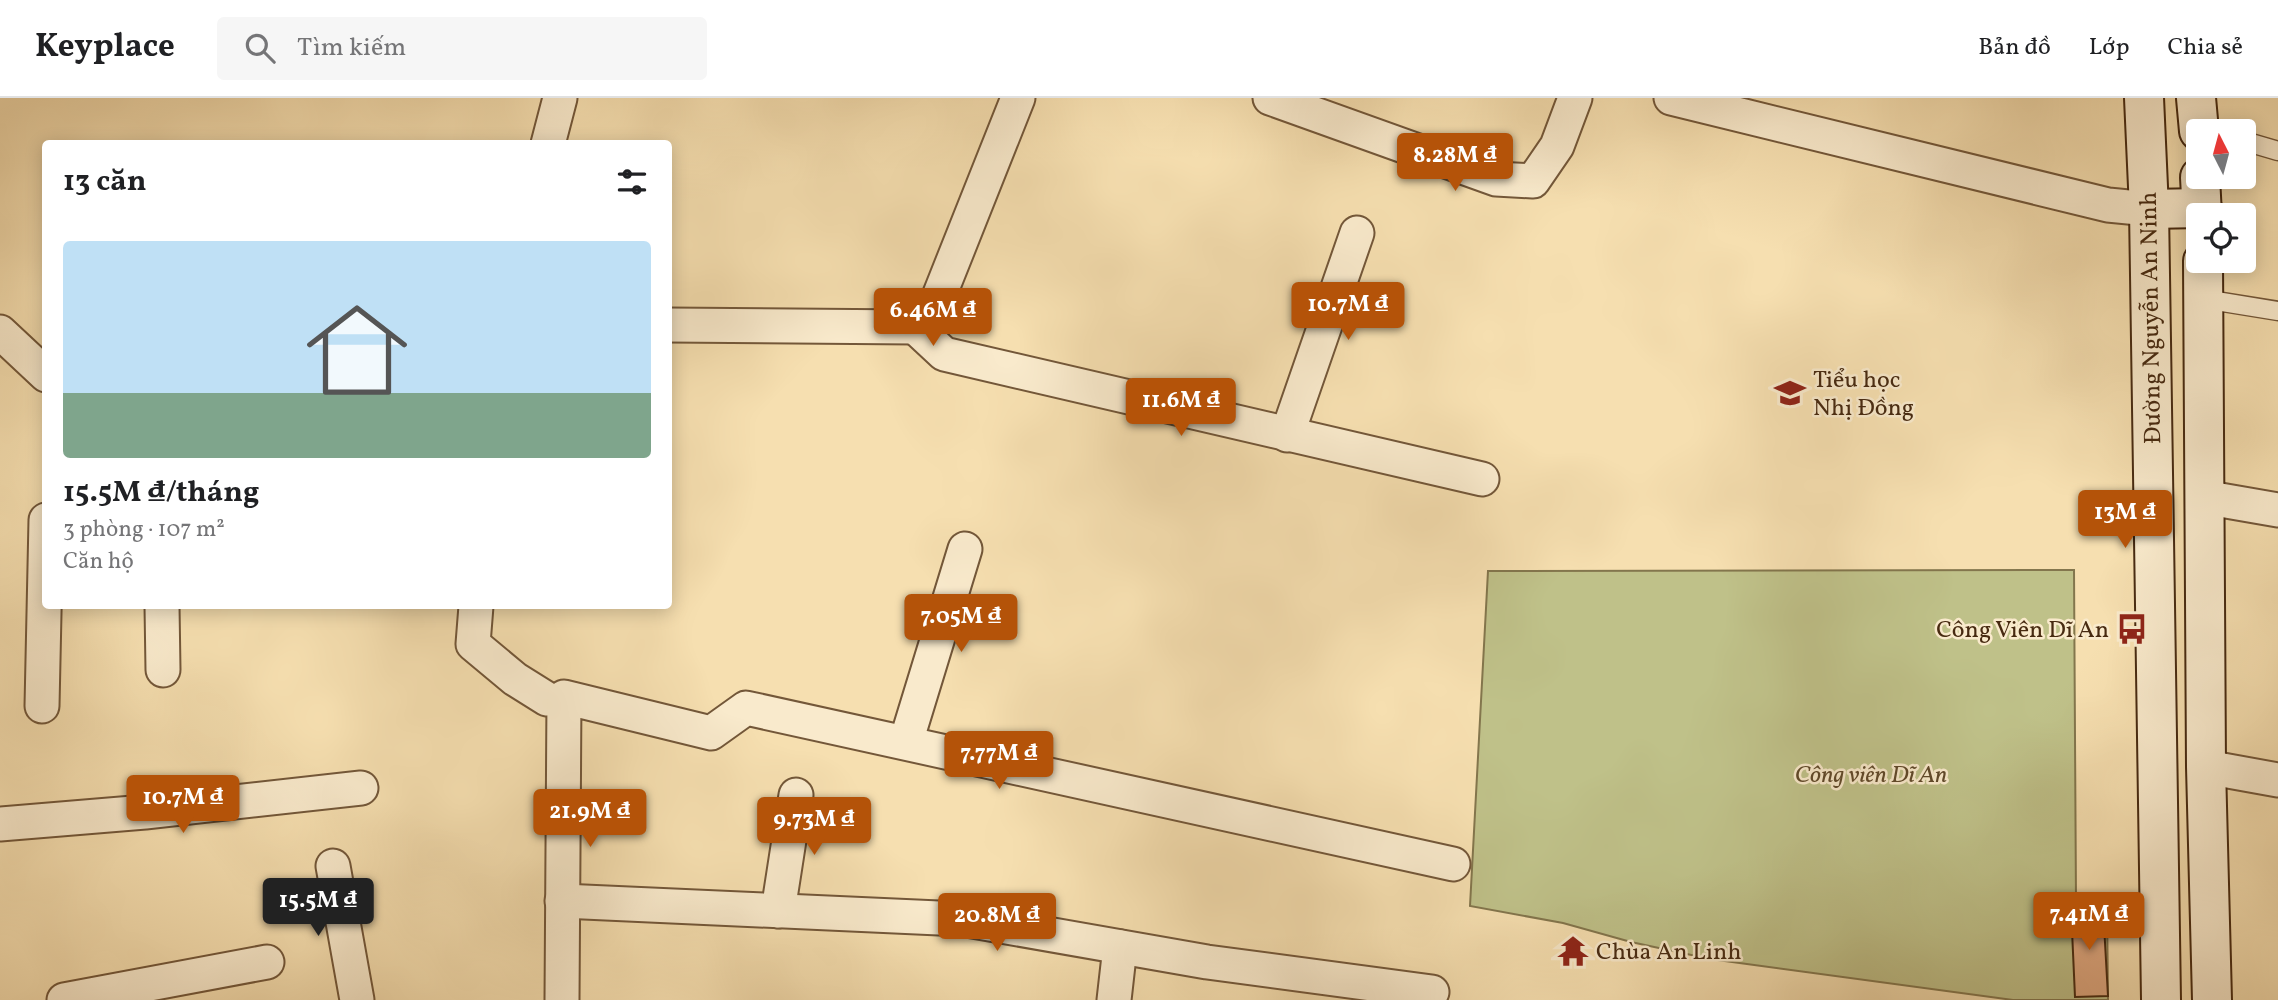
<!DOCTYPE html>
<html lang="vi">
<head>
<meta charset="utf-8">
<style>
	body { margin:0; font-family:Vollkorn,serif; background:#f6f6f6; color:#202124; height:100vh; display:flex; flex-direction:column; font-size:26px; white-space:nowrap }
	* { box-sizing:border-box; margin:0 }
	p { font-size:23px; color:#757577 }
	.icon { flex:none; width:38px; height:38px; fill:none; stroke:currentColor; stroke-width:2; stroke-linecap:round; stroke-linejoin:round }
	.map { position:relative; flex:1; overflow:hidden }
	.details { position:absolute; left:42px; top:42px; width:630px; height:469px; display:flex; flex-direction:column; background:#fff; border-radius:7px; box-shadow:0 4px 18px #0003 }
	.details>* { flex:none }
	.needle { width:46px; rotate:354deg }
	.buttons { position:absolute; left:2186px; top:21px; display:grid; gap:14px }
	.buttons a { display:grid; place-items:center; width:70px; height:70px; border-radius:7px; background:#fff; box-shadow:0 4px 18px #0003; font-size:35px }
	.price { position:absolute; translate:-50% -60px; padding:0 16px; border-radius:7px; background:#b45309; color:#fff; font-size:23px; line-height:46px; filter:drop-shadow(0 2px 4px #0008) }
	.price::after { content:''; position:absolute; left:50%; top:42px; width:21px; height:16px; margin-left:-10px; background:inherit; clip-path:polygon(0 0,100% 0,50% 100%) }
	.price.selected { background:#222; color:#fff }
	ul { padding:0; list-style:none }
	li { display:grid; align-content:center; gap:14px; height:371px; padding:0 21px }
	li+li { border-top:2px solid #e0e0e0 }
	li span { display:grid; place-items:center; height:217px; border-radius:7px; color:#555 }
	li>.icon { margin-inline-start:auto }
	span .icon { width:126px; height:126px; fill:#fffc; stroke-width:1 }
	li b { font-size:30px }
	h2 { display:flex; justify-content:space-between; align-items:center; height:84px; padding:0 21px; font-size:30px }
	header { display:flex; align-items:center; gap:42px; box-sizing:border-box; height:98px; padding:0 35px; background:#fff; border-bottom:2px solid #e0e0e0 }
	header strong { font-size:33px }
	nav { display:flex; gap:38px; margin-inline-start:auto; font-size:24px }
	.search { width:490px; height:63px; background:#f6f6f6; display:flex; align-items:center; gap:18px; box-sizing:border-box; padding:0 24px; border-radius:7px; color:#757577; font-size:26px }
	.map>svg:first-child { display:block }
	.green { fill:#bfc189; stroke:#83764d; stroke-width:2 }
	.building { fill:#e0a982; stroke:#472a11; stroke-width:2 }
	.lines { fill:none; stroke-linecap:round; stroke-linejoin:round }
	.lane-casing { stroke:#735739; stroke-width:21 }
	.street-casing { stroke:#735739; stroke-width:37 }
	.secondary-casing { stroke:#472a11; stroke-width:42 }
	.lane { stroke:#f9eacc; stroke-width:18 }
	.street { stroke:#f9eacc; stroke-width:33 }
	.secondary { stroke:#f9eacc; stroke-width:38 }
	.labels { text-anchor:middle; stroke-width:5; stroke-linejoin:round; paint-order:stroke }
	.street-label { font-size:24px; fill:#472a11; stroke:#f9eacc }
	.poi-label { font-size:24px; fill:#472a11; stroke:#f9eacc; text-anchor:start }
	.park-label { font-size:24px; font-style:italic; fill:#5f4829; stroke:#f9eacc }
</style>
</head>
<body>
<header>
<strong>Keyplace</strong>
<div class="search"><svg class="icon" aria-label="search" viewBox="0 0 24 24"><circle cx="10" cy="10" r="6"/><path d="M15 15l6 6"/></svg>Tìm kiếm</div>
<nav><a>Bản đồ</a><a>Lớp</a><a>Chia sẻ</a></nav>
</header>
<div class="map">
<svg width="2278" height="902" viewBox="0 0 2278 902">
	<rect width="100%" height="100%" fill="#f6dfb0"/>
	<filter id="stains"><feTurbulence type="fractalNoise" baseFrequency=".00286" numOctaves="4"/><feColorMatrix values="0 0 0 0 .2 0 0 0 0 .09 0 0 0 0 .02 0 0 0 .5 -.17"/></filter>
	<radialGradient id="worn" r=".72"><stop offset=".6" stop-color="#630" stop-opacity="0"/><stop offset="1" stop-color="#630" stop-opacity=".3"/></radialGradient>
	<polygon class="green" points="2074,472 2076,804 2107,805 2108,902 2013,902 1710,861 1631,844 1563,825 1470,808 1488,473"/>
	<polygon class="building" points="2103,809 2108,898 2075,899 2071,810"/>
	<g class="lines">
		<defs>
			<g id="lane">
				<polyline points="2244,43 2278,53"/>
				<polyline points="2204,201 2278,213"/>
			</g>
			<g id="street">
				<polyline points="1270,0 1496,81 1533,83 1557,48 1575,0"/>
				<polyline points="1671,0 2108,107 2149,111"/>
				<polyline points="548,46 560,0"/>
				<polyline points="668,227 915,229 934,211 1018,0"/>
				<polyline points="915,229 944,256 1482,381"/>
				<polyline points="0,234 46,277"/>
				<polyline points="1287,337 1357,135"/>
				<polyline points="2203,399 2278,412"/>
				<polyline points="162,508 163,572"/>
				<polyline points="476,508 473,546 515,581 547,601"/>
				<polyline points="42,608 46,422"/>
				<polyline points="906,644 965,451"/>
				<polyline points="2206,669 2278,682"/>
				<polyline points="0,726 145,714 361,690"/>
				<polyline points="333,768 357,902"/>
				<polyline points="562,803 961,821 1207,864 1432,894"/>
				<polyline points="778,813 796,697"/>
				<polyline points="64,902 267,864"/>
				<polyline points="562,902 564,599 711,635 746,610 1453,766"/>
				<polyline points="1114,902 1120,849"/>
			</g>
			<g id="secondary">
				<polyline points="2144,0 2149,111 2161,902"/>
				<polyline points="2196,0 2199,33"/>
				<polyline points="2200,79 2202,117"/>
				<polyline points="2149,111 2202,110"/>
				<polyline points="2203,163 2206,669 2212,902"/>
			</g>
		</defs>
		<use href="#lane" class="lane-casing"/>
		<use href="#street" class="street-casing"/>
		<use href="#secondary" class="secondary-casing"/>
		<use href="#lane" class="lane"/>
		<use href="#street" class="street"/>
		<use href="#secondary" class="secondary"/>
	</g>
	<defs>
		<symbol id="school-bare" viewBox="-9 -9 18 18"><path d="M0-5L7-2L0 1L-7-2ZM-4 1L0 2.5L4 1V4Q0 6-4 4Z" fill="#8f2418" stroke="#f9eacc" stroke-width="2.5" paint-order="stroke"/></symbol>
		<symbol id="bus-bare" viewBox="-9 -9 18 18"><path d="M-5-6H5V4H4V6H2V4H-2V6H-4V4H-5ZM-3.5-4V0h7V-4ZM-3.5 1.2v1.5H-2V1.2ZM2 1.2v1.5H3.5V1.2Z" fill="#8f2418" stroke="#f9eacc" stroke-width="2.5" paint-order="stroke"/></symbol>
		<symbol id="temple-bare" viewBox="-9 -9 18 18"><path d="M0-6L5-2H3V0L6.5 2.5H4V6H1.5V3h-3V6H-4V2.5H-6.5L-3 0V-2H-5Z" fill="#8f2418" stroke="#f9eacc" stroke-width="2.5" paint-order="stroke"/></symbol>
	</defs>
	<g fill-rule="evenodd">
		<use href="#school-bare" x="1768" y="273" width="44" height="44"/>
		<use href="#bus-bare" x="2110" y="509" width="44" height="44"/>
		<use href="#temple-bare" x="1551" y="831" width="44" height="44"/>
	</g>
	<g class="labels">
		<g class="street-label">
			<text transform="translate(2150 220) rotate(-91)" y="8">Đường Nguyễn An Ninh</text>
		</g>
		<g class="poi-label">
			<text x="1813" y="289">Tiểu học<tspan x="1813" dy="28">Nhị Đồng</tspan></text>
			<text x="2109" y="539" text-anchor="end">Công Viên Dĩ An</text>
			<text x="1596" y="861">Chùa An Linh</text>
		</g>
		<g class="park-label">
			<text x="1871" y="684">Công viên Dĩ An</text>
		</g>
	</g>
	<rect width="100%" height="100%" filter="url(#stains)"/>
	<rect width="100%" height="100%" fill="url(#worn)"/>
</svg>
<div class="buttons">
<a><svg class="needle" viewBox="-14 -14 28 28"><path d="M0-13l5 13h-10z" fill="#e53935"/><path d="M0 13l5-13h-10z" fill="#757577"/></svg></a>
<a><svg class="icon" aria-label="locate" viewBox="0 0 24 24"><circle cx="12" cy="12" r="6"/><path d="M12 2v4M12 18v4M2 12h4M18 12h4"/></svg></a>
</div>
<b class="price" style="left:1455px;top:95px">8.28M ₫</b>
<b class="price" style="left:1348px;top:244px">10.7M ₫</b>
<b class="price" style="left:933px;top:250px">6.46M ₫</b>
<b class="price" style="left:1181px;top:340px">11.6M ₫</b>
<b class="price" style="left:2125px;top:452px">13M ₫</b>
<b class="price" style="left:961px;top:556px">7.05M ₫</b>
<b class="price" style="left:999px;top:693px">7.77M ₫</b>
<b class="price" style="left:183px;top:737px">10.7M ₫</b>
<b class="price" style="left:590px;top:751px">21.9M ₫</b>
<b class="price" style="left:814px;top:759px">9.73M ₫</b>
<b class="price selected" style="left:318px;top:840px">15.5M ₫</b>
<b class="price" style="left:2089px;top:854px">7.41M ₫</b>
<b class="price" style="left:997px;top:855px">20.8M ₫</b>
<section class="details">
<h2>13 căn<svg class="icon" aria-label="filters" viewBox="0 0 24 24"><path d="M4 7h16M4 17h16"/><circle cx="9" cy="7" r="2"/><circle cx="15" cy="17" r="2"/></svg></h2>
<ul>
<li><span style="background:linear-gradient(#bfe0f5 70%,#7fa58c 0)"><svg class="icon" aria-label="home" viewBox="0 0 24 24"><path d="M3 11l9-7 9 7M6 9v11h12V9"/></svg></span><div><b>15.5M ₫/tháng</b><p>3 phòng · 107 m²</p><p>Căn hộ</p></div></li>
</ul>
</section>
</div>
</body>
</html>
